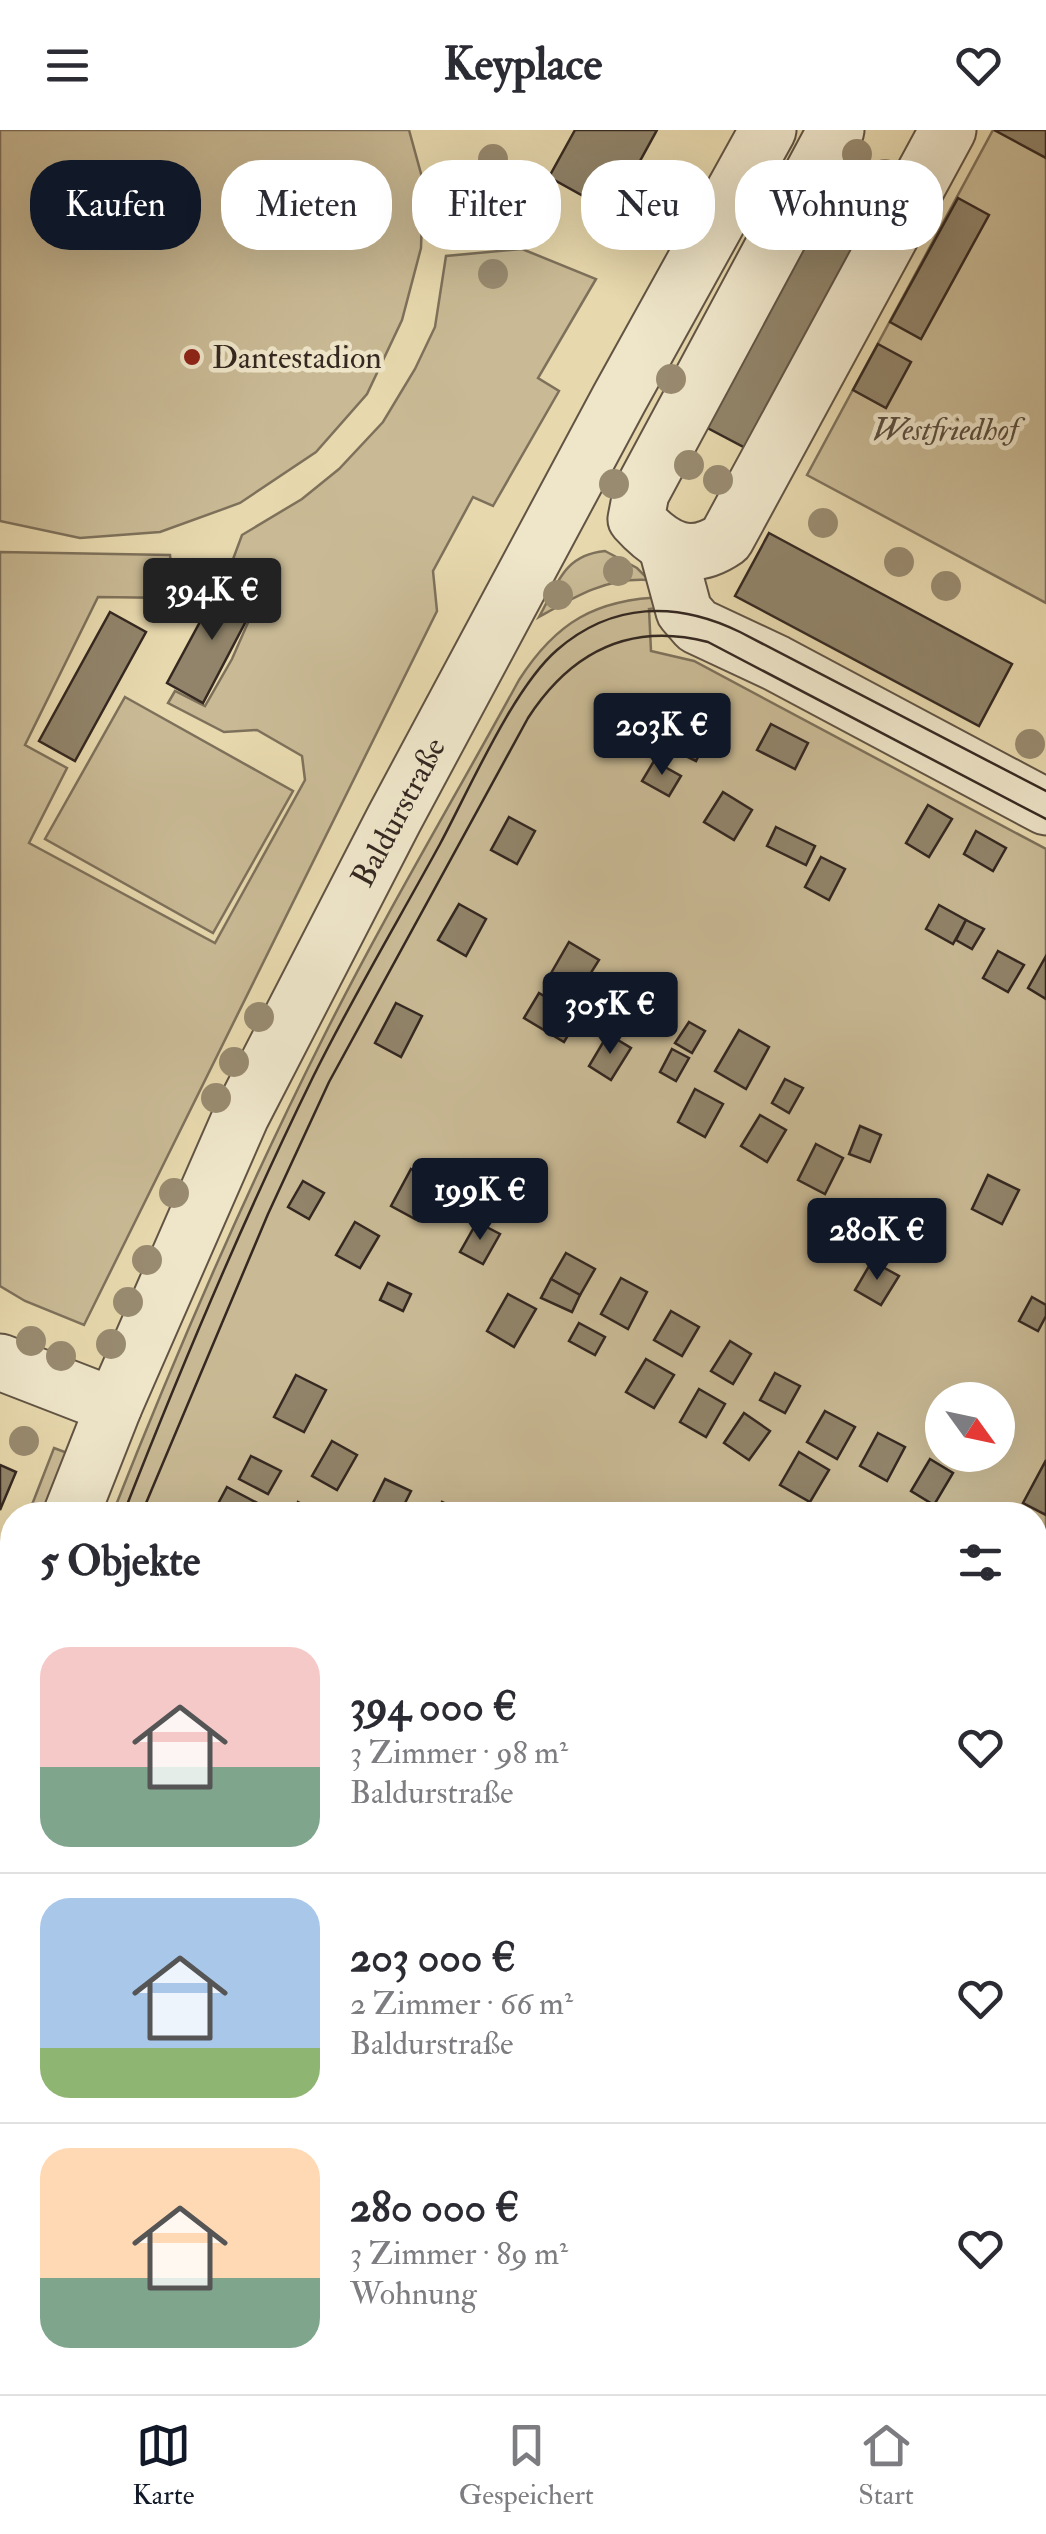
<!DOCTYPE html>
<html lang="de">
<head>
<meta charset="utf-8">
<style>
	body { margin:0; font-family:"IM FELL Double Pica",serif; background:#f7f7f7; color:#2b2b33; height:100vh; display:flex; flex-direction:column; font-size:38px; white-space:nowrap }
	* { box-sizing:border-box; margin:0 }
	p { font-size:32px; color:#7c7c81 }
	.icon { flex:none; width:55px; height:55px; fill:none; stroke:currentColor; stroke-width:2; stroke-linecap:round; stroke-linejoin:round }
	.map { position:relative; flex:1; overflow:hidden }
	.drawer { position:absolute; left:0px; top:1372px; width:1048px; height:892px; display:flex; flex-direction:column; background:#fff; border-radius:40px 40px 0 0; box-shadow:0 10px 40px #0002 }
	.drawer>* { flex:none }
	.guide { position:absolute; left:30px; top:30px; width:988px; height:90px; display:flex; gap:20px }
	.needle { width:65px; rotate:123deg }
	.controls { position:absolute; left:925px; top:1252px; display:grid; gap:20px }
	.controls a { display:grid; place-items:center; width:90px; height:90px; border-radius:50%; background:#fff; box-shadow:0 10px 40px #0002; font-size:50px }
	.price { position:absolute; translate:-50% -85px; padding:0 22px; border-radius:10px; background:#111827; color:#fff; font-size:32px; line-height:65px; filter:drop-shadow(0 2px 5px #0008) }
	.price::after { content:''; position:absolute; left:50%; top:60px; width:30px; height:22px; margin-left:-15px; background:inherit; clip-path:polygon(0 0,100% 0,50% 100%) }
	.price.active { background:#222; color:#fff }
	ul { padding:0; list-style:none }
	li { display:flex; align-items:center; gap:30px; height:250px; padding:0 40px }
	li+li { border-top:2px solid #e1e1e2 }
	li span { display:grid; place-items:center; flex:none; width:280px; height:200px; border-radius:30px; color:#555 }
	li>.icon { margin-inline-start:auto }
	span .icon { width:120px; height:120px; fill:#fffc; stroke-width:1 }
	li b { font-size:42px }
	h2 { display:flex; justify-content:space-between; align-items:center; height:120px; padding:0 40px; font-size:42px }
	.pill { padding:0 35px; border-radius:40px; background:#fff; box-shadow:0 10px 40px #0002; font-size:35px; line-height:90px }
	.pill.active { background:#111827; color:#fff }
	header { display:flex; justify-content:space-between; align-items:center; height:130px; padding:0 40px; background:#fff; font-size:45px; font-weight:700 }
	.tab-bar { display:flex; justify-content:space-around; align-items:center; height:140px; border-top:2px solid #e1e1e2; background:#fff; font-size:28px; color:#7c7c81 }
	.tab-bar a { display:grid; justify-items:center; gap:5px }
	.tab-bar .active { color:#111827 }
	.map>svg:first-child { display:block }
	.green { fill:#c9ba95; stroke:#7e715b; stroke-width:2.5; fill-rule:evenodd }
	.building { fill:#91846a; stroke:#342821; stroke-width:2.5 }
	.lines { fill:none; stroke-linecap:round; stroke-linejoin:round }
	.minor-casing { stroke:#615444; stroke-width:59 }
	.major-casing { stroke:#342821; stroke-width:59 }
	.minor { stroke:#efe6ca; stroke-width:55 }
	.major { stroke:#e7d8ad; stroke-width:55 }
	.tram { stroke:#342821; stroke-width:2.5 }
	.tree { fill:#998b70 }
	.poi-dot { fill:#8f2418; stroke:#efe6ca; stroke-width:4 }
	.labels { text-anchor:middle; stroke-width:9; stroke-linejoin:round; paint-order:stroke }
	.poi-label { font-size:32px; fill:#342821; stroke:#efe6ca; text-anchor:start }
	.park-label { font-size:32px; font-style:italic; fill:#594c3e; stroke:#efe6ca }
	.street-label { font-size:32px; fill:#342821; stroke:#efe6ca }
</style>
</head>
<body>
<header><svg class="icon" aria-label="menu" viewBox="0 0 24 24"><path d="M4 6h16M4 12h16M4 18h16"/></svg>Keyplace<svg class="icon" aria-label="heart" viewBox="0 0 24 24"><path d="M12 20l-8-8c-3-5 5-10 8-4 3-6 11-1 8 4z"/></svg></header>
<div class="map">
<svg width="1046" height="2264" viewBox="0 0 1046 2264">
	<rect width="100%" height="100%" fill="#e7d8ad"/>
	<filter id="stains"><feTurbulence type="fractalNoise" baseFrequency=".002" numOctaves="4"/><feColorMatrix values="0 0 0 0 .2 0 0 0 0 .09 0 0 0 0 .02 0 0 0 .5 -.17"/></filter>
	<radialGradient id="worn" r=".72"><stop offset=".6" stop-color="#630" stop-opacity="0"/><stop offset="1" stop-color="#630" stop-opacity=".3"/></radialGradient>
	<g class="green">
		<polygon points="0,0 409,0 423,51 421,118 402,190 367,264 316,322 240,373 160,402 80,408 0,391"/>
		<polygon points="993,0 1046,0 1046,473 807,345"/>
		<polygon points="522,119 596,149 538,248 559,261 493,376 473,367 433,441 437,481 84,1195 25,1171 0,1156 0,422 170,425 174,468 98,467 25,615 67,638 29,713 215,813 305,650 302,626 257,600 224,602 168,573 175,561 205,576 232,529 257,472 253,463 226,448 242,405 302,369 339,339 383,292 415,239 435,197 446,126"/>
		<path d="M605 421 637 438 649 450C607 447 574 467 539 487 557 455 563 425 605 421Z"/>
		<path d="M665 467V477L649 479 651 521 694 531 1046 719V1732L1035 1738V1385H112C176 1223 245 1063 323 908 384 786 454 669 519 550 556 492 596 469 665 467ZM942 1270H998V1325H942Z"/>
		<polygon points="125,567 293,661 213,803 45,709"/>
		<polygon points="54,1318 70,1324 46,1385 28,1385"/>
		<polygon points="12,1645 12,1942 0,1888 0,1682"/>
		<polygon points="1035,2148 1046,2185 1046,2264 758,2264 764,2252 1035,2252"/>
		<polygon points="419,2253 566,2252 583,2260 581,2264 370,2264"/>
	</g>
	<g class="building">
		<polygon points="575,0 657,0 612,82 549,47"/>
		<polygon points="994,0 1046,0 1046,28"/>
		<polygon points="828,47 885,77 755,323 698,293"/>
		<polygon points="958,68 989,85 921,209 890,192"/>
		<polygon points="878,214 911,232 886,278 853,260"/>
		<polygon points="769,403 1012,534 979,596 735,466"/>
		<polygon points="221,453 256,472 203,573 167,553"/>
		<polygon points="110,482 146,502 75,631 39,611"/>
		<polygon points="682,577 700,586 690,607 671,598"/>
		<polygon points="698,592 712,600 696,631 665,616 674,599 690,607"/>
		<polygon points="771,594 808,613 795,639 757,620"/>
		<polygon points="654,631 681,646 669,666 642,651"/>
		<polygon points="723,662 752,680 734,710 704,692"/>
		<polygon points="928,675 952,689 929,727 906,713"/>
		<polygon points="509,687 535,701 517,734 491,720"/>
		<polygon points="776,697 815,716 806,735 767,716"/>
		<polygon points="976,701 1006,718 993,741 964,724"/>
		<polygon points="821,727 845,739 829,770 805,757"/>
		<polygon points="459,774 486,789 466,826 438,810"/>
		<polygon points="939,775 966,790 953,814 926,799"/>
		<polygon points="966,790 984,799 972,819 956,810"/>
		<polygon points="569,812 599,830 579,862 550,845"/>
		<polygon points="998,821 1024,835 1008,862 983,848"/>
		<polygon points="1046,826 1046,869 1028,858"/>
		<polygon points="539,863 579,887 564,912 524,888"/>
		<polygon points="396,873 422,886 401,927 375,913"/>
		<polygon points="689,892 705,901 692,923 675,913"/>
		<polygon points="739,900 769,917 746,959 715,941"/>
		<polygon points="608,904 631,918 611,950 589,936"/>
		<polygon points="672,919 689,928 676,951 660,942"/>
		<polygon points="785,949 803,958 789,983 772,973"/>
		<polygon points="695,959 723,974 705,1007 678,992"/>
		<polygon points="760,985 786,1000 767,1032 741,1016"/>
		<polygon points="860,996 881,1005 870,1032 849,1024"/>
		<polygon points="816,1014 843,1028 825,1064 798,1050"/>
		<polygon points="411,1039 435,1052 415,1089 391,1076"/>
		<polygon points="988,1045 1019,1060 1002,1094 972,1079"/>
		<polygon points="303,1051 324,1063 309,1089 288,1077"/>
		<polygon points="355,1092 379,1106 360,1138 336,1125"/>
		<polygon points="477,1092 500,1104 483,1134 460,1122"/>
		<polygon points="566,1123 595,1139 580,1165 551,1149"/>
		<polygon points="872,1131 899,1146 881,1175 855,1160"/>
		<polygon points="621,1148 647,1162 628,1199 601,1184"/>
		<polygon points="551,1149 580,1165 572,1182 541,1168"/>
		<polygon points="388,1153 411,1164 403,1181 380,1170"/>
		<polygon points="508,1164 536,1179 514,1217 487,1201"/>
		<polygon points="1032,1167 1046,1175 1046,1186 1038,1201 1019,1191"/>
		<polygon points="671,1181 699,1197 682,1226 654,1210"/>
		<polygon points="579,1193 605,1207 595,1225 569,1211"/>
		<polygon points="730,1211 751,1224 733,1254 711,1241"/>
		<polygon points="646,1229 674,1245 654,1278 626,1262"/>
		<polygon points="775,1243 800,1256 785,1283 760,1270"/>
		<polygon points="296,1245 326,1260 304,1302 274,1287"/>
		<polygon points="699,1259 725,1274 706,1307 680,1292"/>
		<polygon points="825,1281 855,1297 837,1329 807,1312"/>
		<polygon points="744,1283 770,1301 749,1330 724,1313"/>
		<polygon points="878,1303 905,1317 887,1351 860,1336"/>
		<polygon points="332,1311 357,1325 337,1360 312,1346"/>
		<polygon points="799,1322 829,1340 810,1372 780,1355"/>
		<polygon points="251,1326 281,1341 268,1364 239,1349"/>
		<polygon points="930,1329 953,1343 934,1375 911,1361"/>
		<polygon points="1046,1330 1046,1385 1023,1373"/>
		<polygon points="0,1335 16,1342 0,1380"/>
		<polygon points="385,1349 411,1361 399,1385 367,1385"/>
		<polygon points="227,1357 263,1376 258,1385 212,1385"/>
		<polygon points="298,1372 324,1385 291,1385"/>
		<polygon points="442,1372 465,1383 465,1385 436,1385"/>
		<polygon points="1035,1422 1046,1428 1038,1450 1035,1448"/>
		<polygon points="91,2252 159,2252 162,2264 94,2264"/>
		<polygon points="159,2252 223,2252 176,2264 162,2264"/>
		<polygon points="638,2252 712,2252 706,2264 633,2264"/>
	</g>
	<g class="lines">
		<defs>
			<g id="minor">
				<path d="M836 0 641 363 636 389C663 419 690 434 726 409L948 0"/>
				<polyline points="667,418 684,481 697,496 776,533 1046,677"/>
				<polyline points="0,1232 114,1276"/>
				<polyline points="71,1385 114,1276 241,986 394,689 619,269 768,0"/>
				<polyline points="1035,1505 1046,1482"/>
				<polyline points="0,1566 12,1534"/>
				<polyline points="1035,1607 1046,1649"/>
				<polyline points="1035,1988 1046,1985"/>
				<polyline points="28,2252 31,2264"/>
				<polyline points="732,2264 737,2252"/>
			</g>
			<g id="major">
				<polyline points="1035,1812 1046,1810"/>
				<polyline points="1035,1910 1046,1907"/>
				<polyline points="0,2053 12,2050"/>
				<polyline points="0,2172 12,2169"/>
			</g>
		</defs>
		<use href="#minor" class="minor-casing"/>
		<use href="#major" class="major-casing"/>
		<use href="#minor" class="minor"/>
		<use href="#major" class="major"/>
		<g class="tram">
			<path d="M123 1385C181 1237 243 1090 313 947 352 868 398 791 440 714 469 660 513 558 557 520 612 472 677 471 740 502L1046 661"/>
			<path d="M141 1385 268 1084 329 952 528 588C571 522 630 492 708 512L1046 689"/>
			<polyline points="0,1704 12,1670"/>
			<polyline points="0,1756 12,1717"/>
			<polyline points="1035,1856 1046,1853"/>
			<polyline points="0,2075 12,2079"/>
			<polyline points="0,2109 12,2106"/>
		</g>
	</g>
	<g class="tree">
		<circle cx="857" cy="24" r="15"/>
		<circle cx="493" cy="29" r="15"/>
		<circle cx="885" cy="44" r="15"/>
		<circle cx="503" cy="77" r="15"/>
		<circle cx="461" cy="79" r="15"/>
		<circle cx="493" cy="144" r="15"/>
		<circle cx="671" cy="249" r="15"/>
		<circle cx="689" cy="335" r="15"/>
		<circle cx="718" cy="350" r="15"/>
		<circle cx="614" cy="354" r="15"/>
		<circle cx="823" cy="393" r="15"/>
		<circle cx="899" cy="432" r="15"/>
		<circle cx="618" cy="441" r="15"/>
		<circle cx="946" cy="456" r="15"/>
		<circle cx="558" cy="465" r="15"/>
		<circle cx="1030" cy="614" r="15"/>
		<circle cx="259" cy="887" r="15"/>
		<circle cx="234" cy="932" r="15"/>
		<circle cx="216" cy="968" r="15"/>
		<circle cx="174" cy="1063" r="15"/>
		<circle cx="147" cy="1130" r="15"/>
		<circle cx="128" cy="1172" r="15"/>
		<circle cx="31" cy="1211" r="15"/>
		<circle cx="111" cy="1214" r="15"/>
		<circle cx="61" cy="1226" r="15"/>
		<circle cx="24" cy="1311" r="15"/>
	</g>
	<circle class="poi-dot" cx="192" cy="227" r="10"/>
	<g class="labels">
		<g class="poi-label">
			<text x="212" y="238">Dantestadion</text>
		</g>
		<g class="park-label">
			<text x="945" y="310">Westfriedhof</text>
		</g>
		<g class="street-label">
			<text transform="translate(398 682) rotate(-62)" y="11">Baldurstraße</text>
		</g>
	</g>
	<rect width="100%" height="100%" filter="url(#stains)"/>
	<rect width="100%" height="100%" fill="url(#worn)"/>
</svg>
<div class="controls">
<a><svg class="needle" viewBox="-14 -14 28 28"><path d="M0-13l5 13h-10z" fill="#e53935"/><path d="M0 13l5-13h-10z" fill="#7c7c81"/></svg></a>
</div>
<b class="price active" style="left:212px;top:513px">394K €</b>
<b class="price" style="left:662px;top:648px">203K €</b>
<b class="price" style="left:610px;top:927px">305K €</b>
<b class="price" style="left:480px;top:1113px">199K €</b>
<b class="price" style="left:877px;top:1153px">280K €</b>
<div class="guide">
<a class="pill active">Kaufen</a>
<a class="pill">Mieten</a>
<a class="pill">Filter</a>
<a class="pill">Neu</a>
<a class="pill">Wohnung</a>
</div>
<section class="drawer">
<h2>5 Objekte<svg class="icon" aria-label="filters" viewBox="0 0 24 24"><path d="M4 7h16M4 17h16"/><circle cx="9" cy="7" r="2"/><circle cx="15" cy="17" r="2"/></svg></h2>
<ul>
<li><span style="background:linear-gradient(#f6c9c9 60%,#7fa58c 0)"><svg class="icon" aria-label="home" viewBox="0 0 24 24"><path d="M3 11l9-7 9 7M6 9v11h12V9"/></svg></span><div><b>394 000 €</b><p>3 Zimmer · 98 m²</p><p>Baldurstraße</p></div><svg class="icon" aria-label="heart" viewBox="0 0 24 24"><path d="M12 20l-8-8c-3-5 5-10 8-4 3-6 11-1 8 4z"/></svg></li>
<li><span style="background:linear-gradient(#a9c7e8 75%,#8fb573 0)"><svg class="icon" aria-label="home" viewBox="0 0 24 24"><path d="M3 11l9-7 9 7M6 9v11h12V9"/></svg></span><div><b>203 000 €</b><p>2 Zimmer · 66 m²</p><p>Baldurstraße</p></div><svg class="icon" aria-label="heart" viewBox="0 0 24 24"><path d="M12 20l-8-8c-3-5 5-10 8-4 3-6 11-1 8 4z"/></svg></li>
<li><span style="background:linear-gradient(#ffd9b3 65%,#7fa58c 0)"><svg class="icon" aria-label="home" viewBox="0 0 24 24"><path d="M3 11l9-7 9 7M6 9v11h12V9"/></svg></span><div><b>280 000 €</b><p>3 Zimmer · 89 m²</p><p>Wohnung</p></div><svg class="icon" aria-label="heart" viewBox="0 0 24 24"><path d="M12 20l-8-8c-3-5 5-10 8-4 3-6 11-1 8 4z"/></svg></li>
</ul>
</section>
</div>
<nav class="tab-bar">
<a class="active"><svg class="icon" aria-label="map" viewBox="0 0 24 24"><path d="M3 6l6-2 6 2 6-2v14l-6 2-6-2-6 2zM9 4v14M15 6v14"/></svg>Karte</a>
<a><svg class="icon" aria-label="saved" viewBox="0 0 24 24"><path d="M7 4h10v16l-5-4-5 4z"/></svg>Gespeichert</a>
<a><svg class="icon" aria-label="home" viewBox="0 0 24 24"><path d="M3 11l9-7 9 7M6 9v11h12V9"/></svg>Start</a>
</nav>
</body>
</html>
